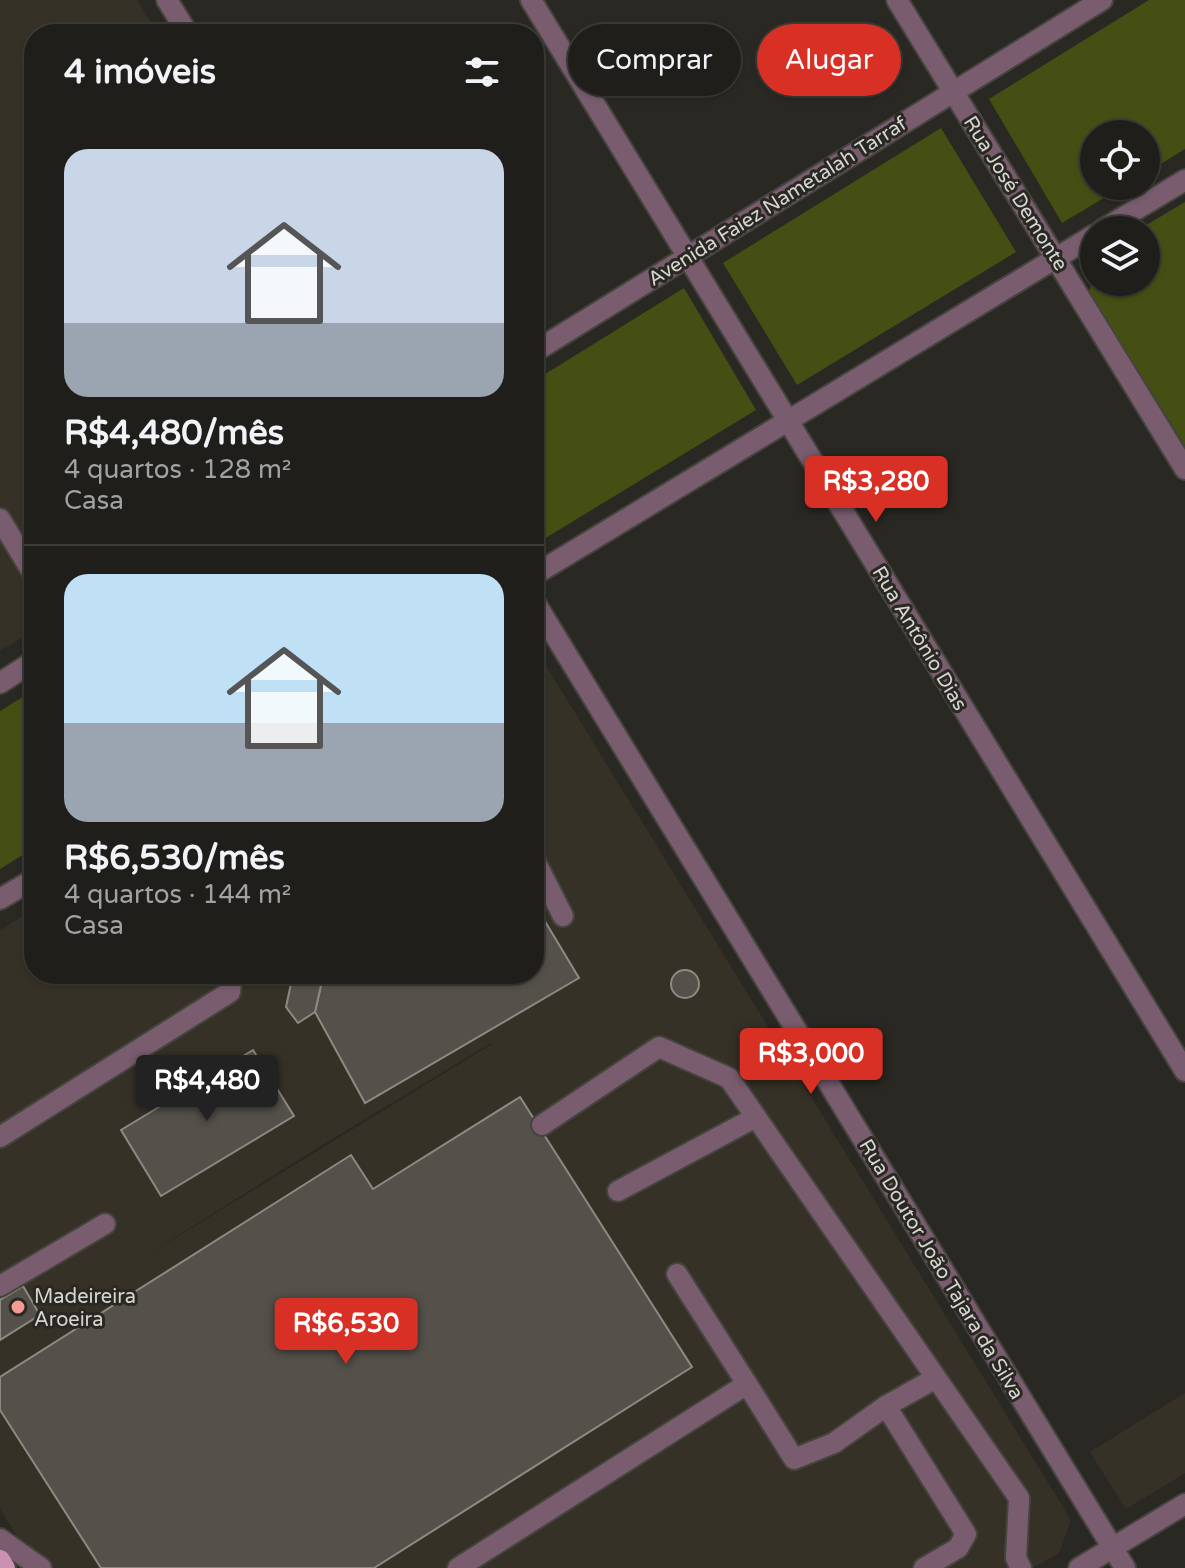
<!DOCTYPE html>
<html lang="pt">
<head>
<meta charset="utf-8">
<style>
	body { margin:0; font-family:"Varela Round",sans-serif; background:#2c2b27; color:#f1f3f6; height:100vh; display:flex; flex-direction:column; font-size:30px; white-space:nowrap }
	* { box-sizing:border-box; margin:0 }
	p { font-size:26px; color:#a1a2a2 }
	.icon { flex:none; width:44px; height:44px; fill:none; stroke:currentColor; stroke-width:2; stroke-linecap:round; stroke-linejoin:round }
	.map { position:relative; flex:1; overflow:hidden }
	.details { position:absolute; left:24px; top:24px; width:520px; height:960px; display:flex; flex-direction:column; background:#1f1e1a; border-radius:32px; box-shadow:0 2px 6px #0004,0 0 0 2px #3c3c39 }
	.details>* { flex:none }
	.guide { position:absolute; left:568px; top:24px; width:496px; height:72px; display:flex; gap:16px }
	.buttons { position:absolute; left:1080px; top:120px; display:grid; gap:16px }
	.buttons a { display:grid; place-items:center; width:80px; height:80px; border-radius:50%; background:#1f1e1a; box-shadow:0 2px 6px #0004,0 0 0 2px #3c3c39; font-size:40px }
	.price { position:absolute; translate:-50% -68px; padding:0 18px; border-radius:8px; background:#d93025; color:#fff; font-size:26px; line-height:52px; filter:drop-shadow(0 2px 4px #0008) }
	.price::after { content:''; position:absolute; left:50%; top:48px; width:24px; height:18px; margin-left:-12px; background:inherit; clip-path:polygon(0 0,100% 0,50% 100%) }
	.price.active { background:#222; color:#fff }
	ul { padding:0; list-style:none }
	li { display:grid; align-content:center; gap:16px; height:424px; padding:0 40px }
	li+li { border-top:2px solid #3c3c39 }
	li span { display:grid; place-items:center; height:248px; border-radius:24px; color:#555 }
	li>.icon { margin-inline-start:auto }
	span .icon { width:144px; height:144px; fill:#fffc; stroke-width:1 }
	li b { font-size:34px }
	h2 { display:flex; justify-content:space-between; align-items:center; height:96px; padding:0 40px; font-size:34px }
	.chip { padding:0 28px; border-radius:36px; background:#1f1e1a; box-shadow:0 2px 6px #0004,0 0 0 2px #3c3c39; font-size:28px; line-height:72px }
	.chip.active { background:#d93025; color:#fff }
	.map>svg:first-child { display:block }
	.built { fill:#353126; fill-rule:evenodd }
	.green { fill:#464f13 }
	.building { fill:#54514b; stroke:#8d8983; stroke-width:2 }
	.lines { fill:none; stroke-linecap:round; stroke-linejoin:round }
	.minor-casing { stroke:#45443f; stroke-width:24 }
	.major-casing { stroke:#45443f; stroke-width:24 }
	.minor { stroke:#795d6e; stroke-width:20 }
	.major { stroke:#cb90b3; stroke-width:20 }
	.poi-dot { fill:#f59c92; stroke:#292823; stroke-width:3 }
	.labels { text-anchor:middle; stroke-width:6; stroke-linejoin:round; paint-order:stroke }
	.street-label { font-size:20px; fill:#d6d5d1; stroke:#292823 }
	.poi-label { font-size:20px; fill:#d6d5d1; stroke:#292823; text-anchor:start }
</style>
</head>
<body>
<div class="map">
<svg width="1185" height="1568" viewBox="0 0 1185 1568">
	<rect width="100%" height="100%" fill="#292823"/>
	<g class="built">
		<polygon points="0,0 137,0 158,34 34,34 34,630 0,651"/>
		<path d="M534 646 1071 1520 1059 1553 1033 1568H37L0 1509V930L34 909V974H534ZM491 1043 492 1044 136 1262 314 1150Z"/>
		<polygon points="1185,1393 1185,1473 1126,1509 1090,1452"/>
	</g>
	<g class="green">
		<polygon points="1149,0 1185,0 1185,149 1146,173 1146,134 1094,134 1094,186 1124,186 1062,223 989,99"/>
		<polygon points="941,128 1016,252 797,385 723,263"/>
		<polygon points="1185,202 1185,446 1089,292 1094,274 1094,282 1146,282 1146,230 1138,230"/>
		<polygon points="684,288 756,410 534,545 534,381"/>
		<polygon points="34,690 34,848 0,869 0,711"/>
	</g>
	<g class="building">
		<polygon points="534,903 579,978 365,1103 315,1012 322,981 334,974 534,974"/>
		<circle cx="685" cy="984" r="14"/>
		<polygon points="293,974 318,974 322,981 315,1012 298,1023 286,1007"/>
		<polygon points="253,1050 294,1116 161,1196 121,1130"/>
		<polygon points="520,1097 692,1367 374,1568 101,1568 0,1410 0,1377 351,1155 373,1189"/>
		<polygon points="23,1286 40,1315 0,1340 0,1300"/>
	</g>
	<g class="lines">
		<defs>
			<g id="minor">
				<polyline points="167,0 188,34"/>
				<polyline points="531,0 1185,1071"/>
				<polyline points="897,0 1185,469"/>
				<polyline points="1102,230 1185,180"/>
				<polyline points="534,352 1102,0"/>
				<polyline points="0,519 34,575"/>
				<polyline points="534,575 1094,235"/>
				<polyline points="534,601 1125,1568"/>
				<polyline points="0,683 34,661"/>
				<polyline points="534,859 563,916"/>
				<polyline points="0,899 34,879"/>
				<polyline points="542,1125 659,1047 729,1078 1019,1498 1016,1558 1021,1568"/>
				<polyline points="0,1137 230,992 232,974"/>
				<polyline points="618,1191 756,1117"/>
				<polyline points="677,1274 747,1384"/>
				<polyline points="0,1286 105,1224"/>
				<polyline points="886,1406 936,1378"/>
				<polyline points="0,1539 41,1568"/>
				<polyline points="458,1568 747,1384 794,1459 834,1443 886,1406 966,1534 958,1548 924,1568"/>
				<polyline points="1079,1568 1185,1504"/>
			</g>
			<polyline id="major" points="0,1560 5,1568"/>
		</defs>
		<use href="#minor" class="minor-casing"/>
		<use href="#major" class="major-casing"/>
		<use href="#minor" class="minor"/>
		<use href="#major" class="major"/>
	</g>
	<circle class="poi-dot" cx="18" cy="1307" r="8"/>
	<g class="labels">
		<g class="street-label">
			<text transform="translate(1016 193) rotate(58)" y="7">Rua José Demonte</text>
			<text transform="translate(777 201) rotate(-32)" y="7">Avenida Faiez Nametalah Tarraf</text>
			<text transform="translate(920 638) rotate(59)" y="7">Rua Antônio Dias</text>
			<text transform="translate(942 1269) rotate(59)" y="7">Rua Doutor João Tajara da Silva</text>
		</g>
		<g class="poi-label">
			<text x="34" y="1303">Madeireira<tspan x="34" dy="23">Aroeira</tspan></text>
		</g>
	</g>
</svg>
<div class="buttons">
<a><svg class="icon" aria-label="locate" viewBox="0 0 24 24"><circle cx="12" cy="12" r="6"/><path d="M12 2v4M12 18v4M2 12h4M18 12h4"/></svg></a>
<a><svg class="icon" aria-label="layers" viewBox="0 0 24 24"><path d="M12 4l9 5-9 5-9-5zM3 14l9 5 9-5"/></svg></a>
</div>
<b class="price" style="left:876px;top:524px">R$3,280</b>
<b class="price" style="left:811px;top:1096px">R$3,000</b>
<b class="price active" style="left:207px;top:1123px">R$4,480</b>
<b class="price" style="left:346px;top:1366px">R$6,530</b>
<div class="guide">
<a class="chip">Comprar</a>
<a class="chip active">Alugar</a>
</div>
<section class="details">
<h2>4 imóveis<svg class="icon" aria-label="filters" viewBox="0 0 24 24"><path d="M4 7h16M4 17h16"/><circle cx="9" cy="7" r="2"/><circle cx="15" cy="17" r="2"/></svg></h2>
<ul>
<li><span style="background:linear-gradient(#c9d6e8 70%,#9aa5b1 0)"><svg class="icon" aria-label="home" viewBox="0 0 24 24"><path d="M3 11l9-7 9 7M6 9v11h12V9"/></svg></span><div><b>R$4,480/mês</b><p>4 quartos · 128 m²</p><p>Casa</p></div></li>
<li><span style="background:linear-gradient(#bfe0f5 60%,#9aa5b1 0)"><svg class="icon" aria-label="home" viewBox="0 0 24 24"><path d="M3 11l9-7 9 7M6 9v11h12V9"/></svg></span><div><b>R$6,530/mês</b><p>4 quartos · 144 m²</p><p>Casa</p></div></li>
</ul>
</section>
</div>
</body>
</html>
